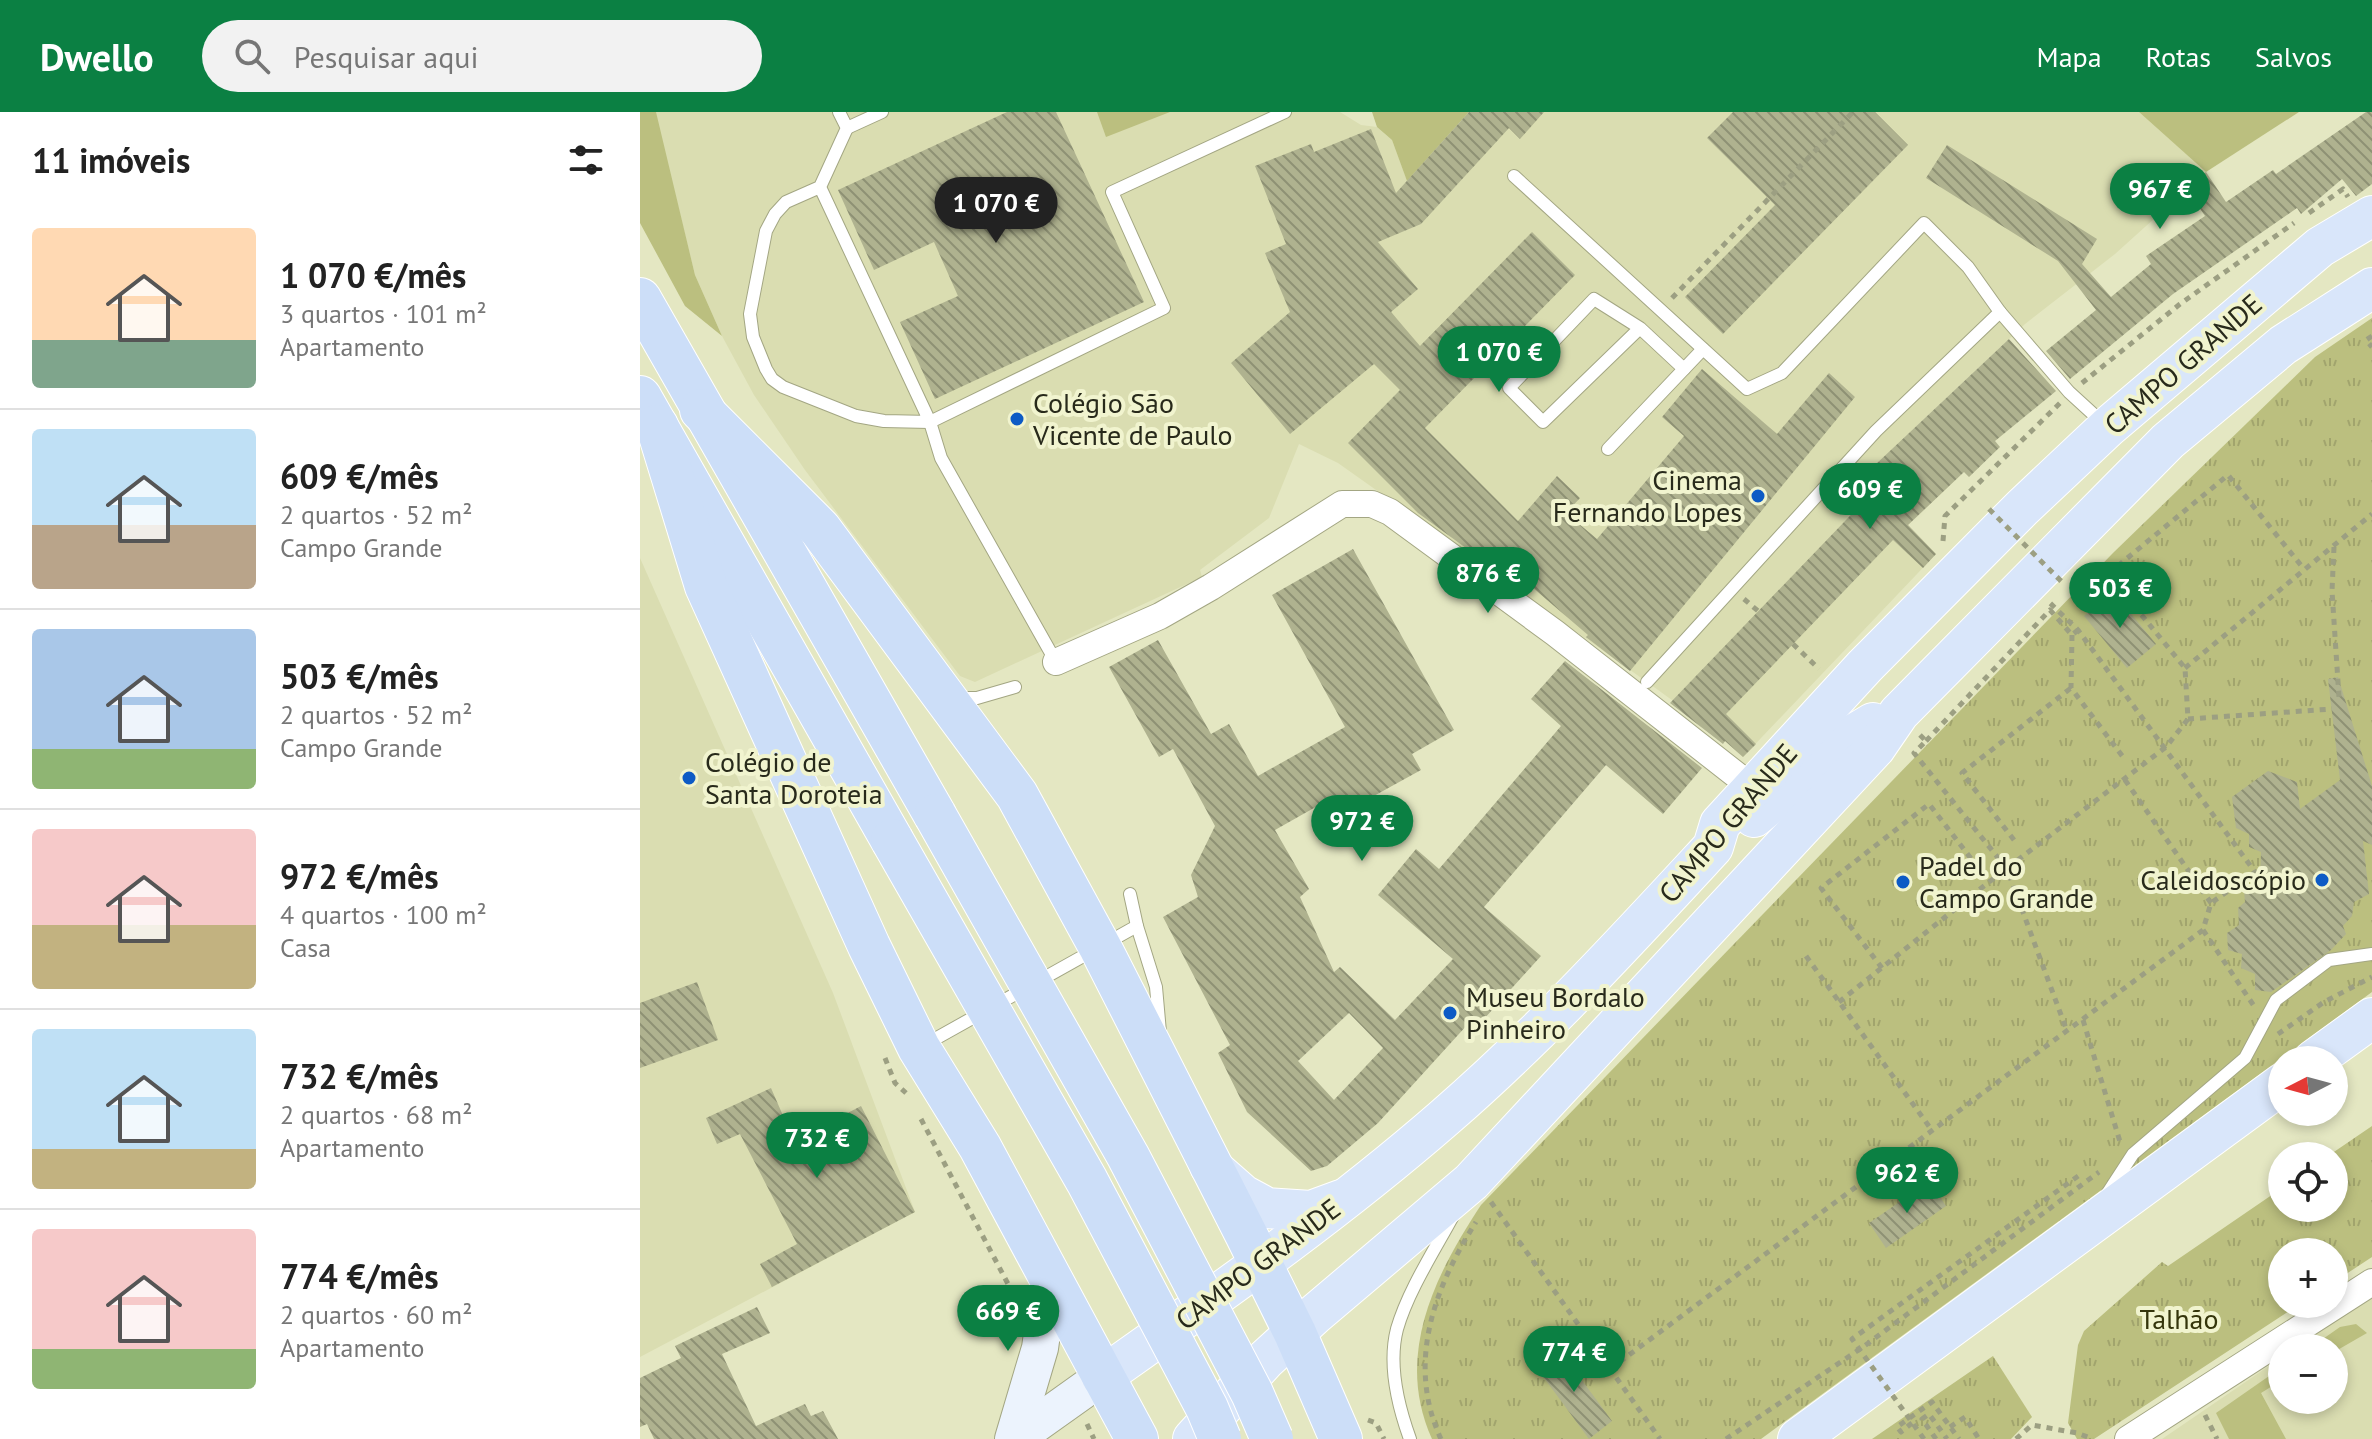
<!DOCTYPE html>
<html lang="pt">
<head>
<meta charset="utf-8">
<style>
	body { margin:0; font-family:"PT Sans",sans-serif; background:#f2f2f2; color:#222; height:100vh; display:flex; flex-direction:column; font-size:30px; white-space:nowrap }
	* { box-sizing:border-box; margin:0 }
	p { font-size:26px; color:#767676 }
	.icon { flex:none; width:44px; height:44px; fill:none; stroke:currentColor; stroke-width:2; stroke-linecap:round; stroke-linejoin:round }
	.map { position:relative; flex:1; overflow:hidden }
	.details { display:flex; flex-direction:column; background:#fff; width:640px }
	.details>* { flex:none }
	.needle { width:52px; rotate:264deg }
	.buttons { position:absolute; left:1628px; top:934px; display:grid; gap:16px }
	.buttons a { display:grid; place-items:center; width:80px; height:80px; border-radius:50%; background:#fff; box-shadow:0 4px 12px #0003; font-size:40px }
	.price { position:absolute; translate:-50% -68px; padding:0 18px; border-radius:28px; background:#0b8043; color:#fff; font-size:26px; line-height:52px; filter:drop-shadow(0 2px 4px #0008) }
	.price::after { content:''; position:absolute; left:50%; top:48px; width:24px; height:18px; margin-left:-12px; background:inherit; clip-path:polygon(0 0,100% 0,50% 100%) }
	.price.selected { background:#222; color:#fff }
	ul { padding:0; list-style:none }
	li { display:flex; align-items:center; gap:24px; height:200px; padding:0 32px }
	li+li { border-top:2px solid #e0e0e0 }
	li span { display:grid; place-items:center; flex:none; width:224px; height:160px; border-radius:8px; color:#555 }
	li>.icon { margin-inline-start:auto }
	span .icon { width:96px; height:96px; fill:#fffc; stroke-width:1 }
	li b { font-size:34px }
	h2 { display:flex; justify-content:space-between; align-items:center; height:96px; padding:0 32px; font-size:34px }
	header { display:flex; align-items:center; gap:48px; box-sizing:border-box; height:112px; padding:0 40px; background:#0b8043; color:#fff }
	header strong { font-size:38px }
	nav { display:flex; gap:44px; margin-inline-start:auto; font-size:28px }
	.search { width:560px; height:72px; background:#f2f2f2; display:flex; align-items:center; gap:20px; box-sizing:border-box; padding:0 28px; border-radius:44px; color:#767676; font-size:30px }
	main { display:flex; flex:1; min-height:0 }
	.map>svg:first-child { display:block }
	.built { fill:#daddb1 }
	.grass { fill:#bbbf7f }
	.park { fill:url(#park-tufts) }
	.building { fill:url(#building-back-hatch); fill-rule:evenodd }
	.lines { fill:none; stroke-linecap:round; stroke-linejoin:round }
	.service-casing { stroke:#a3a683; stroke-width:14 }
	.minor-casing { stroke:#a3a683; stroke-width:28 }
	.secondary-casing { stroke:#a3a683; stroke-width:38 }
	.primary-casing { stroke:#fff; stroke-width:42 }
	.trunk-casing { stroke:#fff; stroke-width:44 }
	.path { stroke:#9c9f82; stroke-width:5; stroke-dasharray:6 6; stroke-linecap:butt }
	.service { stroke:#fff; stroke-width:12 }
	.minor { stroke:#fff; stroke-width:26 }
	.secondary { stroke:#ecf3fd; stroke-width:36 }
	.primary { stroke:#d9e6fa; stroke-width:40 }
	.trunk { stroke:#ccdef8; stroke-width:42 }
	.trunk-bridge-casing { stroke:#fff; stroke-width:44; stroke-linecap:butt }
	.path-bridge { stroke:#9c9f82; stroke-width:5; stroke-dasharray:6 6; stroke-linecap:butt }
	.trunk-bridge { stroke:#ccdef8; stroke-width:42 }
	.poi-dot { fill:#0d5bc5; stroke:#f1f4cf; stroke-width:3 }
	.labels { text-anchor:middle; stroke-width:8; stroke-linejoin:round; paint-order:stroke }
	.street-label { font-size:28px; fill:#282a1b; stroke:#f1f4cf }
	.poi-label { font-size:28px; fill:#282a1b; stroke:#f1f4cf; text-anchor:start }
	.park-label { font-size:28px; fill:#34350b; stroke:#f1f4cf }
</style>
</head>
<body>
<header>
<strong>Dwello</strong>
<div class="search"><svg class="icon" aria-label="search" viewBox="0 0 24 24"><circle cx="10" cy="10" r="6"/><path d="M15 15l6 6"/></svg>Pesquisar aqui</div>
<nav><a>Mapa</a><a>Rotas</a><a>Salvos</a></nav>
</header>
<main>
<section class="details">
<h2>11 imóveis<svg class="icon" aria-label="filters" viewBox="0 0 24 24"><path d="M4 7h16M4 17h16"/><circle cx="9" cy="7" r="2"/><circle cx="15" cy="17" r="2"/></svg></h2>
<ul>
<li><span style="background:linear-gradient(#ffd9b3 70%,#7fa58c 0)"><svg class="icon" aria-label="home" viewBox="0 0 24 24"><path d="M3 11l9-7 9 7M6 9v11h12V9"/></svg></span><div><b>1 070 €/mês</b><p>3 quartos · 101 m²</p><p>Apartamento</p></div></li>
<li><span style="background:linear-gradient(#bfe0f5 60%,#b9a48a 0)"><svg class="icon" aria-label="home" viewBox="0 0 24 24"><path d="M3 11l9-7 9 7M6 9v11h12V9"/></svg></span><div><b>609 €/mês</b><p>2 quartos · 52 m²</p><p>Campo Grande</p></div></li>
<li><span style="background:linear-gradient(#a9c7e8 75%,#8fb573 0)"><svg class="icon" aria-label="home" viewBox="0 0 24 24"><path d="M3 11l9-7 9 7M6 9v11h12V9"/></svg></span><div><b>503 €/mês</b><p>2 quartos · 52 m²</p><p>Campo Grande</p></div></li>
<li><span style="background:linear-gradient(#f6c9c9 60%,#c2b280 0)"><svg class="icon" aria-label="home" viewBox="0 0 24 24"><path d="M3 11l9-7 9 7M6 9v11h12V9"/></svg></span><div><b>972 €/mês</b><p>4 quartos · 100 m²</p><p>Casa</p></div></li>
<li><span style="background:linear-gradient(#bfe0f5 75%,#c2b280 0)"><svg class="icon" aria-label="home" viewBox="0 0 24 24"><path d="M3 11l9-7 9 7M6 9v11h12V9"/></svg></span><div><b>732 €/mês</b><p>2 quartos · 68 m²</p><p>Apartamento</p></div></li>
<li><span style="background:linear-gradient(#f6c9c9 75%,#8fb573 0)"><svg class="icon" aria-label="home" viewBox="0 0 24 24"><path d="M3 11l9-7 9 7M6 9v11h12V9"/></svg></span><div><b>774 €/mês</b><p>2 quartos · 60 m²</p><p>Apartamento</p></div></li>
</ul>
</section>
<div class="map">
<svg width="1732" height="1327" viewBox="0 0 1732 1327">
	<defs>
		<pattern id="park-tufts" width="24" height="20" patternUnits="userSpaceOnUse" patternTransform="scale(2)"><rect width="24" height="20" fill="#bbbf7f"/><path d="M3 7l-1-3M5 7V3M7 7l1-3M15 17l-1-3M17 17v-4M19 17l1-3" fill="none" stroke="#a1a46d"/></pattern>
		<pattern id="building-back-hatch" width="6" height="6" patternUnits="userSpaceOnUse" patternTransform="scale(2)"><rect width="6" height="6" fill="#afb28f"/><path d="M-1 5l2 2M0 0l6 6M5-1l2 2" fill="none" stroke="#8e9174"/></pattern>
	</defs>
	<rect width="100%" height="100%" fill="#e4e7c2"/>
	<g class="built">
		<polygon points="15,0 700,0 721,13 737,15 752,28 767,68 829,0 1499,0 1566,60 1475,142 1385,212 1265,325 1309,374 1268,413 1296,442 1103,645 1072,617 1007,570 698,351 659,332 629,406 560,458 562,465 335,570 320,564 165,358 114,283 82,224 55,163"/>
		<polygon points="0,446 193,881 275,1100 0,1245"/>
		<polygon points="1732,1184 1732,1327 1522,1327 1642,1245 1642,1288 1694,1288 1694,1236 1656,1236"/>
	</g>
	<g class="grass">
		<polygon points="0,0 16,0 55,163 82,224 45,194 0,111"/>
		<polygon points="457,0 530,0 466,25"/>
		<polygon points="732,0 829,0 767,69 752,28 737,15"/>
		<polygon points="1499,0 1659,0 1566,60"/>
		<polygon points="1716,1212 1727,1221 1694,1240 1694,1236 1670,1236 1700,1215"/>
		<polygon points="1642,1255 1642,1268 1621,1281 1646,1327 1589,1327 1576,1301"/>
	</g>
	<g class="park">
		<path d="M1732 206V880L1121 1327H792C754 1243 795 1163 841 1093L1473 441 1675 245Z"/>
		<polygon points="1732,1014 1732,1145 1694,1170 1694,1140 1642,1140 1642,1192 1660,1192 1454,1327 1437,1327 1428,1311 1438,1233 1444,1219 1522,1150 1528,1154 1642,1076 1642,1096 1694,1096 1694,1044 1688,1044"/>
		<polygon points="1353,1244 1392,1305 1371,1327 1232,1327"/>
	</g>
	<g class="building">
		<polygon points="367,0 416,0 504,190 295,287 260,210 318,184 294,130 234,158 198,78"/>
		<polygon points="829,0 904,0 880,27 869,16 781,112 738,130 778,177 751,200 780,234 892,120 935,163 785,316 878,409 917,364 940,386 926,401 957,427 1044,324 1022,305 1062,257 1137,322 1189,261 1215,285 990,559 946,525 948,523 871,457 868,460 847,441 841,447 778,401 708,331 760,278 734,252 650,322 591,251 650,200 625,141 646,132 615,54 671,32 674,40 731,17 756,81"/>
		<polygon points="1093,0 1235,0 1268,33 1083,222 1045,185 1135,93 1067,26"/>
		<polygon points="1726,0 1732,0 1732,72 1716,84 1702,67 1661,102 1657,96 1533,182 1430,267 1406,239 1456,198 1418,149 1286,66 1307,33 1457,127 1442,152 1471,185 1511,152 1506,144 1565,104 1546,76 1566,60 1586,90 1633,58 1636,62"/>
		<polygon points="1369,227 1416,279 1355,329 1360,335 1329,365 1324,360 1268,413 1296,442 1283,456 1253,428 1086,602 1116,632 1103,645 1085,629 1083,632 1030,591 1231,382 1218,369"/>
		<path d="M713 437 814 618 772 642 781 658 732 685 741 700 699 724 681 692 635 718 669 777 660 785 694 860 700 855 755 908 813 847 738 783 776 737 799 757 921 614 891 587 925 549 1062 656 1023 702 966 653 844 795 901 844 834 918 828 912 738 1011 687 1054 671 1059 607 1000 578 941 590 933 523 805 558 785 551 763 575 714 533 637 519 645 469 555 518 528 571 622 589 612 618 664 705 615 632 483ZM709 901 743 936 694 988 658 949Z"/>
		<polygon points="1473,480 1516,532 1487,556 1444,504"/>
		<polygon points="1698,565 1732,674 1732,733 1723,729 1729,782 1714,790 1712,804 1703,814 1706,822 1691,838 1631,880 1615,878 1615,862 1601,856 1602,842 1588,838 1587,821 1599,813 1598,796 1605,790 1604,779 1620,767 1621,740 1609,735 1609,722 1596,716 1592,685 1628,659 1657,670 1660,697 1700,668 1688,567"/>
		<polygon points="57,870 78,928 0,956 0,891"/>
		<polygon points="131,976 154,1029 221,994 275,1100 132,1175 120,1152 157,1132 100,1022 77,1032 66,1006"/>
		<polygon points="1284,1073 1287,1076 1292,1073 1306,1094 1246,1136 1229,1111"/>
		<polygon points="117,1195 130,1221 82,1242 116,1314 165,1292 171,1304 183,1299 198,1327 14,1327 7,1312 0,1315 0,1266 41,1246 35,1234"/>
		<polygon points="919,1237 972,1309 949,1327 896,1255"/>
	</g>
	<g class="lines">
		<defs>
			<g id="service">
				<polyline points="207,16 242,0"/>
				<polyline points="874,64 1107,277 1142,261 1284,111 1328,155 1360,200 1236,319 1007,570"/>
				<polyline points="180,75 146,90 135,102 126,119 110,202 113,225 126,257 132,267 143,275 216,304 244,309 290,310 180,75 207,16 199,0"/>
				<polyline points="1360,200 1429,280 1464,312"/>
				<polyline points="1000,216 954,187 869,276 903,310 1000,216 1044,257"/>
				<polyline points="968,337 1063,237"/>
				<polyline points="416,550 301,346 290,310 524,196 472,80 645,0"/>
				<polyline points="316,586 337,586 375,575"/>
				<polyline points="497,814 516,875 520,920"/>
				<polyline points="286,932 497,814 490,782"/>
				<polyline points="1467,1082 1493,1042 1605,946 1636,888 1689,848 1732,842"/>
				<path d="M770 1327C758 1294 748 1252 757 1217 768 1179 794 1139 813 1104"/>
			</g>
			<g id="minor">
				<polyline points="416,550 520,504 571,475 702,392 732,392 750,400 915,521 1113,676"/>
				<polyline points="1488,1327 1732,1170"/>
			</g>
			<g id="secondary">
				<polyline points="373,1327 400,1236 410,1165"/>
				<polyline points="375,1327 462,1265"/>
			</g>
			<g id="primary">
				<polyline points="1114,705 1213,623 1233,611"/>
				<polyline points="1674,948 1732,906"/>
				<polyline points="570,1054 603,1083 627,1096 671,1099 701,1088"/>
				<path d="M462 1265C579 1182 696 1100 804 1006 901 922 986 829 1073 735L1080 712 1225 554 1382 396 1468 315 1680 135 1732 104"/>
				<polyline points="553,1327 625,1248 674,1203 831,1070 1235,636 1259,601 1528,329 1643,233 1732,176"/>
				<polyline points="1158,1327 1642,972"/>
			</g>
			<g id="trunk">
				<polyline points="0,187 295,703"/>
				<polyline points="0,285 252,728"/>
				<polyline points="61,298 180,417 377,683 460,835 606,1122 655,1221 701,1327"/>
				<polyline points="17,314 66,474 229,834 279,936 340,1035 497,1327"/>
			</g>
		</defs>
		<use href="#service" class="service-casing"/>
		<use href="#minor" class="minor-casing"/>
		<use href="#secondary" class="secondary-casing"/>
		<use href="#primary" class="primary-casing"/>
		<use href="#trunk" class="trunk-casing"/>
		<g class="path">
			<polyline points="1669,101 1703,77 1708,85"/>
			<polyline points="1032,186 1213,0"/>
			<polyline points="1732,224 1726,228 1732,235"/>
			<polyline points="1442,271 1540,192 1654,111"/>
			<polyline points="1303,429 1305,404 1420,291"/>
			<polyline points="1694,435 1692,479 1699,585"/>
			<polyline points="1104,487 1118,499"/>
			<polyline points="1432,523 1431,576 1483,645"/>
			<polyline points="1153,532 1179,557"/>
			<polyline points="1545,556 1732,402"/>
			<polyline points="1548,607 1692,597"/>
			<polyline points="1280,623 1286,629 1274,641 1367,757 1427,919"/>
			<polyline points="1286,629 1410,498 1432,523 1438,518"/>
			<polyline points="1485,668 1571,791"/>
			<polyline points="1374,728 1322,661 1431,576"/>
			<polyline points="1563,818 1614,894"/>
			<polyline points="1166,844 1291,1017"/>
			<polyline points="1242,856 1181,776 1289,692 1349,770"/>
			<polyline points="1199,890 1349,770 1526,635 1548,607 1545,556 1468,462 1588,363 1664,457"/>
			<polyline points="1443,908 1481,1033"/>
			<polyline points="1638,922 1684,890 1732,865"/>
			<polyline points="245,946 255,971 266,981"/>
			<polyline points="281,1007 377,1189"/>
			<polyline points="851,1090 1020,1327"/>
			<polyline points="970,1257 1563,818 1571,791 1615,760 1438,518 1410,491"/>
			<polyline points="1565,1303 1577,1327"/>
			<polyline points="728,1308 736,1311 744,1327"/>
			<polyline points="1272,1311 1261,1320 1257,1315 1292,1290 1319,1327"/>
			<polyline points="447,1312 454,1327"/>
			<polyline points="1310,1315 1325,1305 1339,1327"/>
			<path d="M801 1327C766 1252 794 1176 836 1110"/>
			<polyline points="1086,1327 1223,1235 1459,1060"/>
			<polyline points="1296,1327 1282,1307 1289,1302 1307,1327"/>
			<polyline points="1376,1327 1392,1313 1437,1321 1453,1327"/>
		</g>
		<use href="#service" class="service"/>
		<use href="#minor" class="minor"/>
		<use href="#secondary" class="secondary"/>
		<use href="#primary" class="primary"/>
		<use href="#trunk" class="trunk"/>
		<defs>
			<g id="trunk-bridge">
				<polyline points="295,703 488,1044 612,1281 632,1327"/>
				<polyline points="252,728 447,1069 567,1296 580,1327"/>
			</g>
		</defs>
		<use href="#trunk-bridge" class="trunk-bridge-casing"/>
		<g class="path-bridge">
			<polyline points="1349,397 1422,470"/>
			<polyline points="1284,1327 1212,1227 1441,1062"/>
		</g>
		<use href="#trunk-bridge" class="trunk-bridge"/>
	</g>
	<g class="poi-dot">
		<circle cx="377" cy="307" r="8"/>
		<circle cx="1118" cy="384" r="8"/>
		<circle cx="49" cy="666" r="8"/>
		<circle cx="1682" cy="768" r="8"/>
		<circle cx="1263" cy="770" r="8"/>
		<circle cx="810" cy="901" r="8"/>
	</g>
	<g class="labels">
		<g class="street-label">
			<text transform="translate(1543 252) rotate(-41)" y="10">CAMPO GRANDE</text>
			<text transform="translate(1088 711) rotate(-50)" y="10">CAMPO GRANDE</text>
			<text transform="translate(618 1152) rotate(-37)" y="10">CAMPO GRANDE</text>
		</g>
		<g class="poi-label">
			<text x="393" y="301">Colégio São<tspan x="393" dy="32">Vicente de Paulo</tspan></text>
			<text x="1102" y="378" text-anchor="end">Cinema<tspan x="1102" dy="32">Fernando Lopes</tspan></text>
			<text x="65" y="660">Colégio de<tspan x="65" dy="32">Santa Doroteia</tspan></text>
			<text x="1279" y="764">Padel do<tspan x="1279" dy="32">Campo Grande</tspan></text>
			<text x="1666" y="778" text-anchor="end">Caleidoscópio</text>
			<text x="826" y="895">Museu Bordalo<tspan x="826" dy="32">Pinheiro</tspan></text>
		</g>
		<g class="park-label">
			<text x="1539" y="1217">Talhão</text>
		</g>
	</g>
</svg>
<div class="buttons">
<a><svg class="needle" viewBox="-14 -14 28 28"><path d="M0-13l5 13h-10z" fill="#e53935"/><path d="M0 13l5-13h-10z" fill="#767676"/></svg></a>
<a><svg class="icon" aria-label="locate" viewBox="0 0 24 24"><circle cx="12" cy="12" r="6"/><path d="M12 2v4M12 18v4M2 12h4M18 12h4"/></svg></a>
<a>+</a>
<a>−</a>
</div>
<b class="price" style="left:1520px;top:119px">967 €</b>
<b class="price selected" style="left:356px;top:133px">1 070 €</b>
<b class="price" style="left:859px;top:282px">1 070 €</b>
<b class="price" style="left:1230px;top:419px">609 €</b>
<b class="price" style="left:848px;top:503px">876 €</b>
<b class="price" style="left:1480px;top:518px">503 €</b>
<b class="price" style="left:722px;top:751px">972 €</b>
<b class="price" style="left:177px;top:1068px">732 €</b>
<b class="price" style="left:1267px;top:1103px">962 €</b>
<b class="price" style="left:368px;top:1241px">669 €</b>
<b class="price" style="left:934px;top:1282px">774 €</b>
</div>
</main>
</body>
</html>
